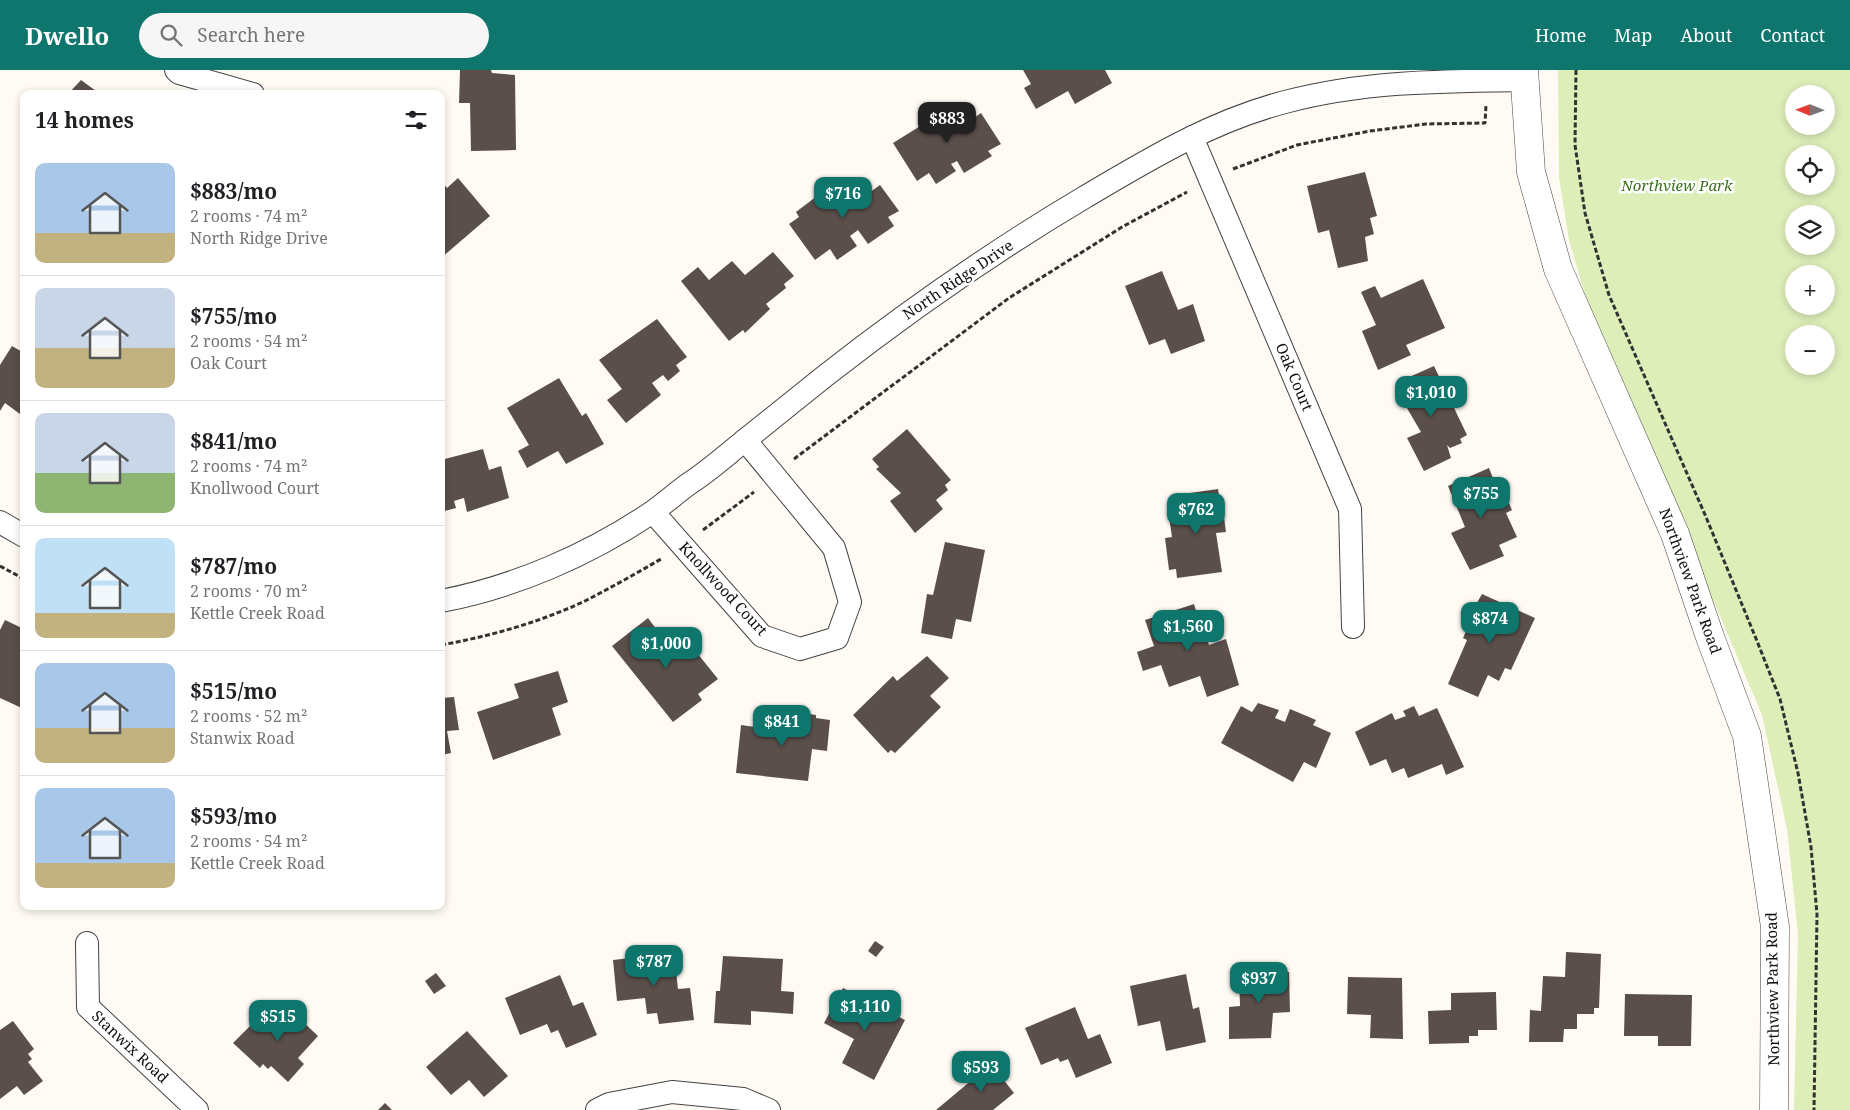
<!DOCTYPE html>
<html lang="en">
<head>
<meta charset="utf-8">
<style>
	body { margin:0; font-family:"Noto Serif",serif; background:#f6f6f6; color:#202124; height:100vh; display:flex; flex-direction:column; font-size:19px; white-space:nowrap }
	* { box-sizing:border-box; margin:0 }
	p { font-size:16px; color:#757577 }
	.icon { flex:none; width:28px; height:28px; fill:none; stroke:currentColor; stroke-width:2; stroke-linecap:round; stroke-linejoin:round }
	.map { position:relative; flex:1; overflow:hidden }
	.details { position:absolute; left:20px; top:20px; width:425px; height:820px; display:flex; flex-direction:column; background:#fff; border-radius:10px; box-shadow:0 2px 8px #0003 }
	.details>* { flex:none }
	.needle { width:32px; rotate:271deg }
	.fabs { position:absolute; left:1785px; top:15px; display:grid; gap:10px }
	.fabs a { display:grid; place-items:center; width:50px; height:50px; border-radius:50%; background:#fff; box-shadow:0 2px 8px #0003; font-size:25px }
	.price { position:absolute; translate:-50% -42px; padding:0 11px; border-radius:10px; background:#0f766e; color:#fff; font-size:16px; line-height:32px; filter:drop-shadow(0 1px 2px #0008) }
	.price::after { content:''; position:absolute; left:50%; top:30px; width:15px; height:11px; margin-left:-8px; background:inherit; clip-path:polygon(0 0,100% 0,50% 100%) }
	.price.selected { background:#222; color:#fff }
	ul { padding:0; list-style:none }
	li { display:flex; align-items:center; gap:15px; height:125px; padding:0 15px }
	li+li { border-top:1px solid #e0e0e0 }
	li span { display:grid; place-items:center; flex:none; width:140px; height:100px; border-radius:10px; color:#555 }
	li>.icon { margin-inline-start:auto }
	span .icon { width:60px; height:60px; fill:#fffc; stroke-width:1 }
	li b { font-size:21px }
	h2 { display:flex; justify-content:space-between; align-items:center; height:60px; padding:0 15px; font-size:21px }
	header { display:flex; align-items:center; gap:30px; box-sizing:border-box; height:70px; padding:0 25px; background:#0f766e; color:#fff }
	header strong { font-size:24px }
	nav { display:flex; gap:28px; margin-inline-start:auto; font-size:18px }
	.search { width:350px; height:45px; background:#f6f6f6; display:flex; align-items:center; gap:12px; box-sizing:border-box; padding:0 18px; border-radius:28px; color:#757577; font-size:19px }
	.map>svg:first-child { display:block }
	.green { fill:#ddeeb9; fill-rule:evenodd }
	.building { fill:#5a4f4b }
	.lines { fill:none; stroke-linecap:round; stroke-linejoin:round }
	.minor-casing { stroke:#434343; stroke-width:24 }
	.tertiary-casing { stroke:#434343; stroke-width:29 }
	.path { stroke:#323232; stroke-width:3; stroke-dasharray:5 2.5; stroke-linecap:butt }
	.minor { stroke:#fff; stroke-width:22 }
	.tertiary { stroke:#fff; stroke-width:28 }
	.labels { text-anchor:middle; stroke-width:5; stroke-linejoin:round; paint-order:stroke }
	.park-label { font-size:15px; font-style:italic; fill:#3a6f1a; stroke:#fff }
	.street-label { font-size:15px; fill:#101010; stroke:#fff }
</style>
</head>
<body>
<header>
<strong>Dwello</strong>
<div class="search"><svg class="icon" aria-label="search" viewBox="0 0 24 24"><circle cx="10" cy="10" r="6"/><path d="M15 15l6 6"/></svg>Search here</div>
<nav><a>Home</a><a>Map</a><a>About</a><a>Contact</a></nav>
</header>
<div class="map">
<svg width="1850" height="1040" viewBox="0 0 1850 1040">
	<rect width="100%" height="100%" fill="#fffbf4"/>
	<path class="green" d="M1558 0H1850V1040H1794L1798 864 1787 759 1762 645 1587 232 1569 170 1559 108ZM1794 24H1826V56H1794ZM1794 84H1826V116H1794ZM1794 144H1826V176H1794ZM1794 204H1826V236H1794ZM1794 264H1826V296H1794Z"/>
	<g class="building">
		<polygon points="460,0 491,0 492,3 515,5 516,80 471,81 470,33 459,33"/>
		<polygon points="1023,0 1105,0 1112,13 1075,34 1068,21 1036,39 1024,18 1031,14"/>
		<polygon points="81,10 96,21 99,24 68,24"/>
		<polygon points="959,32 971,50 981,43 1001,74 988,81 992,86 964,103 957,91 951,94 956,101 936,114 929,103 917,111 893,73"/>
		<polygon points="1365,102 1377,146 1370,148 1374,164 1365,167 1368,191 1338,198 1329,160 1318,163 1307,116"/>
		<polygon points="853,107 866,125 880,115 899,141 888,147 894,156 868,174 858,160 850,166 857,176 837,190 830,179 815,190 789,154 799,147 796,142 817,126 820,130"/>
		<polygon points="458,108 490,146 441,188 441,115 443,113 447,118"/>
		<polygon points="773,182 794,206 784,214 786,218 766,234 770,239 745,263 743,260 729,271 681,211 698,197 709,210 732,191 745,205"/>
		<polygon points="1162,201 1178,240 1193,234 1205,271 1171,284 1165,269 1149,275 1125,216"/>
		<polygon points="1423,209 1445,258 1406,275 1411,285 1378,300 1362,261 1376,255 1361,222 1375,216 1381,228"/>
		<polygon points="657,249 687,287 676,295 680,301 668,311 663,305 652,313 661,325 626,353 607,330 622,319 599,290"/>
		<polygon points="12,276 24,283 24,347 5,333 0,341 0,295"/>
		<polygon points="1434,296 1467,365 1460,369 1462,373 1450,378 1447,375 1451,388 1424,401 1407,368 1421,362 1401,328 1404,326 1398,312"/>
		<polygon points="559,308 582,346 586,343 604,374 566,394 558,381 527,398 518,381 529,375 507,338"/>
		<polygon points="907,359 951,410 945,415 948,420 936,430 943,439 915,463 890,431 901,423 876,399 879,397 872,389"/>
		<polygon points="483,379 489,400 501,396 509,428 467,442 464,428 454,431 456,438 441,442 441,390"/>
		<polygon points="1489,398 1500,426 1505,424 1512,440 1506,443 1517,467 1499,475 1504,486 1470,500 1451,463 1465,457 1448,416"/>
		<polygon points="1218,419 1220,432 1222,432 1226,462 1216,463 1222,502 1177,508 1176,499 1169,500 1165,468 1172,467 1168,440 1184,438 1183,424"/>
		<polygon points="945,472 985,480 971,552 956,549 952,569 921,563 927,524 933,525"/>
		<polygon points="1482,524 1535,548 1511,600 1505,598 1499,611 1488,605 1478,627 1448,614 1467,570 1463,568 1468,557 1464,555"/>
		<polygon points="1194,534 1198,547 1204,545 1210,562 1205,563 1209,575 1226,569 1239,615 1207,627 1200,606 1169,617 1161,595 1143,601 1137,582 1154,576 1145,550"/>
		<polygon points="648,548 671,579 685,568 718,609 698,624 702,630 673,652 612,576"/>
		<polygon points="5,550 24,559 24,639 0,628 0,560"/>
		<polygon points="927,586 949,608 930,626 941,637 895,683 891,680 888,683 853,645 893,606 897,611"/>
		<polygon points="558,601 568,632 552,638 561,665 493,690 477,642 519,628 514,614"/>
		<polygon points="454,627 459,660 447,661 451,683 441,685 441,628"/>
		<polygon points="1258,633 1279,640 1275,648 1285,652 1290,639 1316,650 1313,655 1331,663 1316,698 1304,692 1293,712 1221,673 1241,636 1252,642"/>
		<polygon points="1414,636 1419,646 1437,638 1464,697 1446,705 1442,694 1408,708 1404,698 1392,703 1386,689 1370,696 1355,662 1392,643 1395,650 1406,646 1403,641"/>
		<polygon points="785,641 816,645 816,648 830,650 827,681 812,679 808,711 736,703 741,655 755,657 757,650 769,651 768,657 783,659"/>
		<polygon points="875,871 884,877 876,887 868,881"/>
		<polygon points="1566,882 1601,884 1599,938 1594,938 1594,944 1577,944 1577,959 1564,959 1563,972 1529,972 1530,940 1541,941 1543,906 1565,907"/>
		<polygon points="674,883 678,919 690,918 694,950 659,954 657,943 647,944 645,928 617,931 613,890"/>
		<polygon points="723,886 783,889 781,921 794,922 793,944 751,941 751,955 714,953 716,921 720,921"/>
		<polygon points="1289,902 1290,942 1273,943 1271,968 1229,969 1229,937 1240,936 1239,903"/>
		<polygon points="436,903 446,916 434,924 425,911"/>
		<polygon points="1186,904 1193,939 1199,937 1206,972 1166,981 1160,951 1138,956 1130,916"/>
		<polygon points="560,905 573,936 583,932 597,965 566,978 558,960 551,963 547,954 520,965 505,928"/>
		<polygon points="1348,907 1402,908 1403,969 1370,968 1371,945 1347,944"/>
		<polygon points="843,918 905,950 874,1010 842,993 854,969 824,953"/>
		<polygon points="1496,922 1497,960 1478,960 1478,966 1469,966 1469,973 1429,974 1428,941 1451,940 1451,923"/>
		<polygon points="1625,924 1692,925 1691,976 1658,976 1658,966 1624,966"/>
		<polygon points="281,931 318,966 298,988 304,994 288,1012 271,996 268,999 263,994 260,998 233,973 253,953 257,956"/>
		<polygon points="1075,937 1088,969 1100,964 1112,993 1076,1008 1068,989 1060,992 1058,988 1041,995 1025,958"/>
		<polygon points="13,951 34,979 28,984 32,989 28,992 43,1011 24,1025 17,1016 0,1029 0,960"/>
		<polygon points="467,961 508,1006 484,1027 469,1010 451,1025 426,997"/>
		<polygon points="991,994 1014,1023 993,1040 936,1040"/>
		<polygon points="385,1033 392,1040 378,1040"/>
	</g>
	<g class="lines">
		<defs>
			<g id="minor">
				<polyline points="176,0 179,3 253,24"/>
				<polyline points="1192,67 1350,439 1353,557"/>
				<polyline points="653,442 762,566 800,579 837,568 850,532 834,478 745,370"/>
				<polyline points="0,452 24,466"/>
				<path d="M441 531C515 517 588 485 651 443 664 434 676 423 690 413 707 402 723 388 739 375 768 352 796 329 825 306 908 241 994 181 1085 127 1149 89 1212 51 1285 32 1364 11 1443 11 1524 10"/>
				<polyline points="87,873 88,937 197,1040"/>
				<polyline points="597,1040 609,1034 672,1022 743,1029 769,1040"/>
			</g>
			<polyline id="tertiary" points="1524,0 1531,102 1558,199 1675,464 1710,567 1747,666 1775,857 1774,1040"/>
		</defs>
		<use href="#minor" class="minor-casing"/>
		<use href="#tertiary" class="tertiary-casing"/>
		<g class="path">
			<polyline points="1576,0 1575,75 1585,143 1609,225 1706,447 1757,571 1780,629 1798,703 1811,777 1817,844 1814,1040"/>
			<polyline points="1233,99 1297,75 1370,61 1426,54 1485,53 1486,35"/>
			<polyline points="794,389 1009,228 1122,157 1187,122"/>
			<polyline points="703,460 754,422"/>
			<polyline points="0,496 24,509"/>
			<path d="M441 575C491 566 541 552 587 530 612 517 637 503 661 489"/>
		</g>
		<use href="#minor" class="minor"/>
		<use href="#tertiary" class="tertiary"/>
	</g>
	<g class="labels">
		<g class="park-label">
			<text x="1677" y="121">Northview Park</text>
		</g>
		<g class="street-label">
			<text transform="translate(958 210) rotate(-34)" y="5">North Ridge Drive</text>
			<text transform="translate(1294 307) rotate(67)" y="5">Oak Court</text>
			<text transform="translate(1690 511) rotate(70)" y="5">Northview Park Road</text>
			<text transform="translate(723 519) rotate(47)" y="5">Knollwood Court</text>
			<text transform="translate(1773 919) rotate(-91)" y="5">Northview Park Road</text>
			<text transform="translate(130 977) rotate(43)" y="5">Stanwix Road</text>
		</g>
	</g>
</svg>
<div class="fabs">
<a><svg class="needle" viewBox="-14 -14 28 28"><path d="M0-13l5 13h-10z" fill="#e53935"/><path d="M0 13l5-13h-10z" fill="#757577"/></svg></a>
<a><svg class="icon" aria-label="locate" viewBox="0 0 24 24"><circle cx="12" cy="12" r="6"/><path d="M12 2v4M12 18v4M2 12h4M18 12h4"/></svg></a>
<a><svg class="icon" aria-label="layers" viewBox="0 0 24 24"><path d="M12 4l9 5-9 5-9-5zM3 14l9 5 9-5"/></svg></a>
<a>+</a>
<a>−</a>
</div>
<b class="price selected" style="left:947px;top:74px">$883</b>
<b class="price" style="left:843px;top:149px">$716</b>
<b class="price" style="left:1431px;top:348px">$1,010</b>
<b class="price" style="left:1481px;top:449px">$755</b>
<b class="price" style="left:1196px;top:465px">$762</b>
<b class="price" style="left:1490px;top:574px">$874</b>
<b class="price" style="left:1188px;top:582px">$1,560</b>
<b class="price" style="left:666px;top:599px">$1,000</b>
<b class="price" style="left:782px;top:677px">$841</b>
<b class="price" style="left:654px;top:917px">$787</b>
<b class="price" style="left:1259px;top:934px">$937</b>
<b class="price" style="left:865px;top:962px">$1,110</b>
<b class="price" style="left:278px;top:972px">$515</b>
<b class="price" style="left:981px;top:1023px">$593</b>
<section class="details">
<h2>14 homes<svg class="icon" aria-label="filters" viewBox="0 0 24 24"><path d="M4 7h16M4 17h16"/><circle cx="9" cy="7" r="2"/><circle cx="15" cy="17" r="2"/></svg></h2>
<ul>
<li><span style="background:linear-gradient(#a9c7e8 70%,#c2b280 0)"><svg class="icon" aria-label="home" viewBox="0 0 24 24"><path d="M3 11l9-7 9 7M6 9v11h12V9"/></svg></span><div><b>$883/mo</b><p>2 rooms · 74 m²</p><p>North Ridge Drive</p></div></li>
<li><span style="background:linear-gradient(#c9d6e8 60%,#c2b280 0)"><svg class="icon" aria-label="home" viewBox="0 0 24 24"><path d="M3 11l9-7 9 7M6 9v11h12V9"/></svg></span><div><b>$755/mo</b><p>2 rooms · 54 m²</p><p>Oak Court</p></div></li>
<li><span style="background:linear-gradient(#c9d6e8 60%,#8fb573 0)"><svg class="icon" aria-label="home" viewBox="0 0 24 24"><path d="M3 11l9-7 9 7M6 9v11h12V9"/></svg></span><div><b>$841/mo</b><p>2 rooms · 74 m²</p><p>Knollwood Court</p></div></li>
<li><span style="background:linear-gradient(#bfe0f5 75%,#c2b280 0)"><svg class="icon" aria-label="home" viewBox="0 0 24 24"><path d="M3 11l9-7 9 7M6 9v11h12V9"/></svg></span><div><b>$787/mo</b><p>2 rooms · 70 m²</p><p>Kettle Creek Road</p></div></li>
<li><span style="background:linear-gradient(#a9c7e8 65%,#c2b280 0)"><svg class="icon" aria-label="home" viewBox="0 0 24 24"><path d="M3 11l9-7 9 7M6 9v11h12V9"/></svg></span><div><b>$515/mo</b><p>2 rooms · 52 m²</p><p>Stanwix Road</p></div></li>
<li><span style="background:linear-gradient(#a9c7e8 75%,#c2b280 0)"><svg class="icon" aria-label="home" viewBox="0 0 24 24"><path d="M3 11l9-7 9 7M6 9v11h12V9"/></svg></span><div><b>$593/mo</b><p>2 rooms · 54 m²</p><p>Kettle Creek Road</p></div></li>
</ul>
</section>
</div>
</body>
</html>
